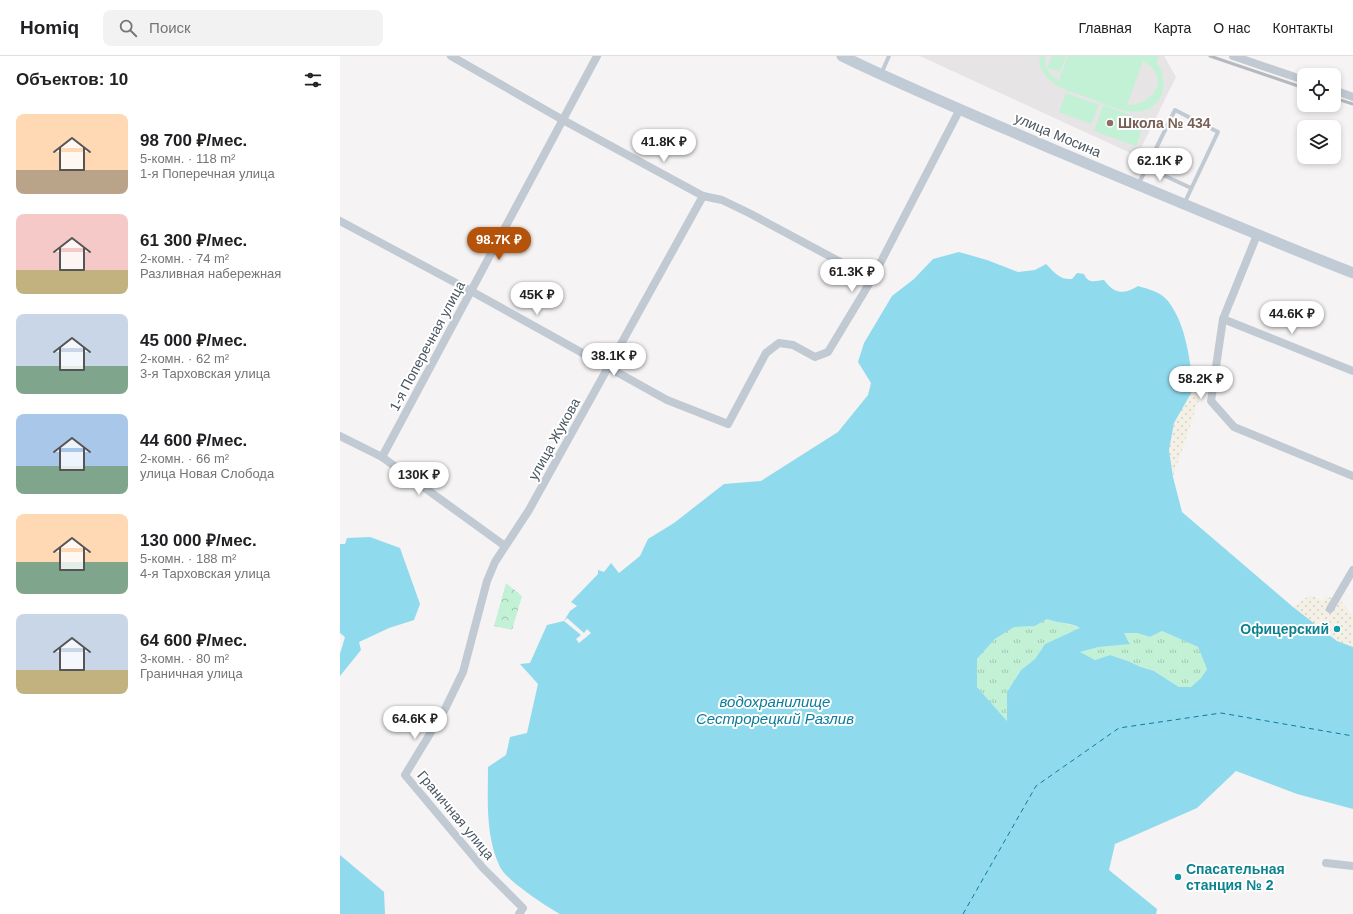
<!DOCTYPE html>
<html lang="ru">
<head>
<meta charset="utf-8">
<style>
	body { margin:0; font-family:Arial,sans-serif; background:#f2f2f2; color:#202124; height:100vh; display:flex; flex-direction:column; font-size:15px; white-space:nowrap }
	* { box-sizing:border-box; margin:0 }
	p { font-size:13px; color:#757577 }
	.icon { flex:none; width:22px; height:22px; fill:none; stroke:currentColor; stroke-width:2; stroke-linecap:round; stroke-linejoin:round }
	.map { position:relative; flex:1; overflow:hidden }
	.drawer { display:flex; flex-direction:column; background:#fff; width:340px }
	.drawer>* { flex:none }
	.fabs { position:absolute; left:957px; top:12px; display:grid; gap:8px }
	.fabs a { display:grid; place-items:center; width:44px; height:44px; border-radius:8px; background:#fff; box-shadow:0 2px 6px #0003; font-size:20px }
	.price { position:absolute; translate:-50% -34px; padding:0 9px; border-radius:14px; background:#fff; color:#222; font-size:13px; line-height:26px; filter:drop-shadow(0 1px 2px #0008) }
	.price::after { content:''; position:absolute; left:50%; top:24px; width:12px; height:9px; margin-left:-6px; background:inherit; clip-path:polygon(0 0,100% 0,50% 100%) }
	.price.active { background:#b45309; color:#fff }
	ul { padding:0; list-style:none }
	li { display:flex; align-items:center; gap:12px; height:100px; padding:0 16px }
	li span { display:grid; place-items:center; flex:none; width:112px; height:80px; border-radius:8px; color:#555 }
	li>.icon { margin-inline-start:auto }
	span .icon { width:48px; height:48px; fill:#fffc; stroke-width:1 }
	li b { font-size:17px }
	h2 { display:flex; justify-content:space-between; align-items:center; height:48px; padding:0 16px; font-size:17px }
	header { display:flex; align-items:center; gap:24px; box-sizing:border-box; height:56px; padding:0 20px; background:#fff; border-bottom:1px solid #e0e0e0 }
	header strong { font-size:19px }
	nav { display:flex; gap:22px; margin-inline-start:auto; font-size:14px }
	.search { width:280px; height:36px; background:#f2f2f2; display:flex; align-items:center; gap:10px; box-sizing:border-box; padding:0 14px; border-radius:8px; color:#757577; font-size:15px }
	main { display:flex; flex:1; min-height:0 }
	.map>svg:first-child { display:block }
	.education { fill:#e6e4e5 }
	.grass { fill:url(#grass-tufts) }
	.sand { fill:url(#sand-dots) }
	.park { fill:url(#park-crowns) }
	.pitch { fill:#c3f1d5; fill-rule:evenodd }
	.water { fill:#90daee; fill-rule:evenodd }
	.pier { fill:#f5f3f3 }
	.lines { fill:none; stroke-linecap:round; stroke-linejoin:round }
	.ferry { stroke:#0c7c9b; stroke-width:1; stroke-dasharray:5 4; stroke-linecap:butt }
	.lane { stroke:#c1cad2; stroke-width:4 }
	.street { stroke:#c1cad2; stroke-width:8 }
	.secondary { stroke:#c1cbd6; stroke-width:11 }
	.rail { stroke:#b5b8bd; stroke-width:3 }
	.education-dot { fill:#8d6e63; stroke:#fff; stroke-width:1.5 }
	.culture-dot { fill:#0f9aa8; stroke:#fff; stroke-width:1.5 }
	.labels { text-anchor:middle; stroke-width:4; stroke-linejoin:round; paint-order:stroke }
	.education-label { font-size:14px; font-weight:bold; fill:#785e54; stroke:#fff; text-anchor:start }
	.street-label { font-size:14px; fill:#4a5661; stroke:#fff }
	.culture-label { font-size:14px; font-weight:bold; fill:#0d838f; stroke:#fff; text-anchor:end }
	.water-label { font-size:15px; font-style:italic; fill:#0c7c9b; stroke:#fff }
</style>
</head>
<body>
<header>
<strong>Homiq</strong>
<div class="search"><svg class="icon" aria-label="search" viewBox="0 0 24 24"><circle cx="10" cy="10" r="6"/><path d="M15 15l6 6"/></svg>Поиск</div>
<nav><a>Главная</a><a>Карта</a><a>О нас</a><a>Контакты</a></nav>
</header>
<main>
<section class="drawer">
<h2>Объектов: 10<svg class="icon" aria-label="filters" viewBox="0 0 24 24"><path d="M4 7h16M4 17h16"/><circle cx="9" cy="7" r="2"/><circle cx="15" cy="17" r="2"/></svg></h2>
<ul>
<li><span style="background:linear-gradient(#ffd9b3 70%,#b9a48a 0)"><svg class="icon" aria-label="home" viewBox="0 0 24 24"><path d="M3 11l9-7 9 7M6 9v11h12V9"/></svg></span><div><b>98 700 ₽/мес.</b><p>5-комн. · 118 m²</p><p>1-я Поперечная улица</p></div></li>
<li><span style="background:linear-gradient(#f6c9c9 70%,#c2b280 0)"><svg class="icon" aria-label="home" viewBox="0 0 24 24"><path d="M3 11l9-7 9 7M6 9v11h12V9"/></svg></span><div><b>61 300 ₽/мес.</b><p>2-комн. · 74 m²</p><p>Разливная набережная</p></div></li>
<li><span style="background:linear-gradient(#c9d6e8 65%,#7fa58c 0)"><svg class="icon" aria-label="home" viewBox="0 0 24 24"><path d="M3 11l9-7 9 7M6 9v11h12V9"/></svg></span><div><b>45 000 ₽/мес.</b><p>2-комн. · 62 m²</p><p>3-я Тарховская улица</p></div></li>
<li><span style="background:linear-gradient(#a9c7e8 65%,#7fa58c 0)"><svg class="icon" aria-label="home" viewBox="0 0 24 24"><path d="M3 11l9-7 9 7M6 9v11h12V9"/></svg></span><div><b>44 600 ₽/мес.</b><p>2-комн. · 66 m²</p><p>улица Новая Слобода</p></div></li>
<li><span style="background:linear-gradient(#ffd9b3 60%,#7fa58c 0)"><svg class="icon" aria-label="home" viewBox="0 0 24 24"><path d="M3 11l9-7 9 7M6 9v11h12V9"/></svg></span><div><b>130 000 ₽/мес.</b><p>5-комн. · 188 m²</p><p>4-я Тарховская улица</p></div></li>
<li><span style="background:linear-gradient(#c9d6e8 70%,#c2b280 0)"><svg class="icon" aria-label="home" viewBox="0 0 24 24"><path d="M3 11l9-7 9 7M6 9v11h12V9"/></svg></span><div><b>64 600 ₽/мес.</b><p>3-комн. · 80 m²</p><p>Граничная улица</p></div></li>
</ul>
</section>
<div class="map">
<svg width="1013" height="858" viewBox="0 0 1013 858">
	<defs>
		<pattern id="grass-tufts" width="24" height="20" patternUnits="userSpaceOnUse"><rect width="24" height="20" fill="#c3f1d5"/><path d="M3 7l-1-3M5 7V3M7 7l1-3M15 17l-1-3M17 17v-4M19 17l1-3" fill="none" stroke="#a0c6b0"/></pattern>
		<pattern id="sand-dots" width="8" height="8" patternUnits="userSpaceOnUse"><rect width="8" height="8" fill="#f5f0e5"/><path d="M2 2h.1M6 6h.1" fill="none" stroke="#d4d0c7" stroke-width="1.8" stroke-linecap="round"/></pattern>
		<pattern id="park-crowns" width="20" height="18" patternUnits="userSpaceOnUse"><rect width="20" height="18" fill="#c3f1d5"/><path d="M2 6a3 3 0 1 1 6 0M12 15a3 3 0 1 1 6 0" fill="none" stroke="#a0c6b0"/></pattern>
	</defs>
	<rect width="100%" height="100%" fill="#f5f3f3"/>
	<polygon class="education" points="580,0 824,0 836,21 797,100"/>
	<g class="grass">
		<path d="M707 563C719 568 729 567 741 572L705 588 695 603 681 614 667 636V665L637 631V603L655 583 674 571 695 570Z"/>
		<polygon points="822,575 858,591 867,613 861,622 851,631 839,631 814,615 801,611 788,605 770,599 755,604 739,596 759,591 790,587 784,577 797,577 810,581"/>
	</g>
	<g class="sand">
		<polygon points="854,332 859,343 833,421 829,394 834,367"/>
		<polygon points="970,539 983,545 986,540 1001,545 1013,560 1013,591 997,585 953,551"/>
	</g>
	<polygon class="park" points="166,527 182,540 172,574 154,570"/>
	<g class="pitch">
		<path d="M700 0H705C703 11 710 19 719 24L728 0H819L816 7C823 14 824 22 823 32 823 39 818 46 813 50 793 64 768 49 749 42 736 37 720 34 710 24 703 18 698 9 700 0ZM803 5C831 20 816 49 787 49Z"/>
		<polygon points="712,0 726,0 720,16 707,12"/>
		<polygon points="726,37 759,49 751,68 719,56"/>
		<polygon points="763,49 805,65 796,90 754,75"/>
	</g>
	<g class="water">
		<path d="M619 196 647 204 678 216 695 214 706 208C715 217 720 224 732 223L737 217 744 218C748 228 755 225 764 224 774 238 784 239 798 230 808 233 821 236 828 245 847 270 849 303 854 332L834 367 829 394 833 421 842 456 953 551 997 585 1013 591V753L957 738 896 715 857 752 775 788 769 814 817 853 816 858H220C206 850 166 824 160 811 145 780 148 744 148 711L166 699 170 681 187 677 198 628 180 608 190 607 207 569 224 565 230 555 237 550 231 546 258 518V514L264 516 271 507 279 517 300 500 308 483 334 467 384 428 421 425 498 376 528 339 531 327 518 306 524 287 552 240 574 223 593 203ZM707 563C719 568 730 566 740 572L705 588 695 603 681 614 667 636V665L637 631V603L655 583 674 571 695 570ZM822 575 858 591 867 613 861 622 851 631H839L814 615 801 611 788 605 770 599 755 604 740 596 759 591 790 588 784 577H797L810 581Z"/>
		<polygon points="30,481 60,492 80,548 74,564 49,572 19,586 21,594 0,620 0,598 5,581 0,577 0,488 5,488 7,482"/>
		<polygon points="0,799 44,836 45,858 0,858"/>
	</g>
	<polygon class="pier" points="227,562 244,577 247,573 251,577 239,587 236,583 241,579 224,565"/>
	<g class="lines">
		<polyline class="ferry" points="623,858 696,730 779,672 881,657 1013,680"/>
		<g class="lane">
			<polyline points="541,18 549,0"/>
			<polyline points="806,111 851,132"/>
			<polyline points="798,129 835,54 878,76 844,148"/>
		</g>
		<g class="street">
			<polyline points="111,0 223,64 363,140 382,144 409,157 532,223"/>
			<polyline points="893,0 964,24"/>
			<polyline points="994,34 1013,41"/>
			<polyline points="0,165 131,235 327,344 388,368 426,297 439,287 453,289 475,301 488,296 532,223 620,53"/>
			<polyline points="917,179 883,263 871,345 894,371 1013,420"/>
			<polyline points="883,263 1013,315"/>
			<polyline points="0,380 42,401 165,490"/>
			<polyline points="42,401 257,0"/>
			<polyline points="990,553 1013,514"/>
			<polyline points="986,807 1013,810"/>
			<polyline points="179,858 183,852 143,812 65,719 105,653 123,616 147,525 155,506 189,454 363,140"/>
		</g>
		<path class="secondary" d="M502 0C572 34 645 64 717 95 815 136 914 178 1013 217"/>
		<g class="rail">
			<polyline points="870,0 964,32"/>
			<polyline points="994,42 1013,48"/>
		</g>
	</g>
	<circle class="education-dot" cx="770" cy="67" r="4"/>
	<g class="culture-dot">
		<circle cx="997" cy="573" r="4"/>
		<circle cx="838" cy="821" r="4"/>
	</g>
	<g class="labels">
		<g class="education-label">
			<text x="778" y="72">Школа № 434</text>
		</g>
		<g class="street-label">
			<text transform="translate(718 79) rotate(23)" y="5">улица Мосина</text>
			<text transform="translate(87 290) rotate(-62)" y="5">1-я Поперечная улица</text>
			<text transform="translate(214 383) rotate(-61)" y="5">улица Жукова</text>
			<text transform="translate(116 759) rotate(50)" y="5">Граничная улица</text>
		</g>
		<g class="culture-label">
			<text x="989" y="578">Офицерский</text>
			<text x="846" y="818" text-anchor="start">Спасательная<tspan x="846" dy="16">станция № 2</tspan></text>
		</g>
		<g class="water-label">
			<text x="435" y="651">водохранилище<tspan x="435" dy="17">Сестрорецкий Разлив</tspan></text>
		</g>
	</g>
</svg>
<div class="fabs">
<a><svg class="icon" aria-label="locate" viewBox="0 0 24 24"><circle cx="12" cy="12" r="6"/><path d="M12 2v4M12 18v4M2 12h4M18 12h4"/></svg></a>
<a><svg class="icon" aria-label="layers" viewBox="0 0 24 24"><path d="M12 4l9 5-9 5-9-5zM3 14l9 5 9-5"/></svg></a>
</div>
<b class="price" style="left:324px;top:107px">41.8K ₽</b>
<b class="price" style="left:820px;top:126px">62.1K ₽</b>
<b class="price active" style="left:159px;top:205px">98.7K ₽</b>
<b class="price" style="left:512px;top:237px">61.3K ₽</b>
<b class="price" style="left:197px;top:260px">45K ₽</b>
<b class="price" style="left:952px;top:279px">44.6K ₽</b>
<b class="price" style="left:274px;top:321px">38.1K ₽</b>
<b class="price" style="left:861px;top:344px">58.2K ₽</b>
<b class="price" style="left:79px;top:440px">130K ₽</b>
<b class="price" style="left:75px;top:684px">64.6K ₽</b>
</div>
</main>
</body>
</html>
